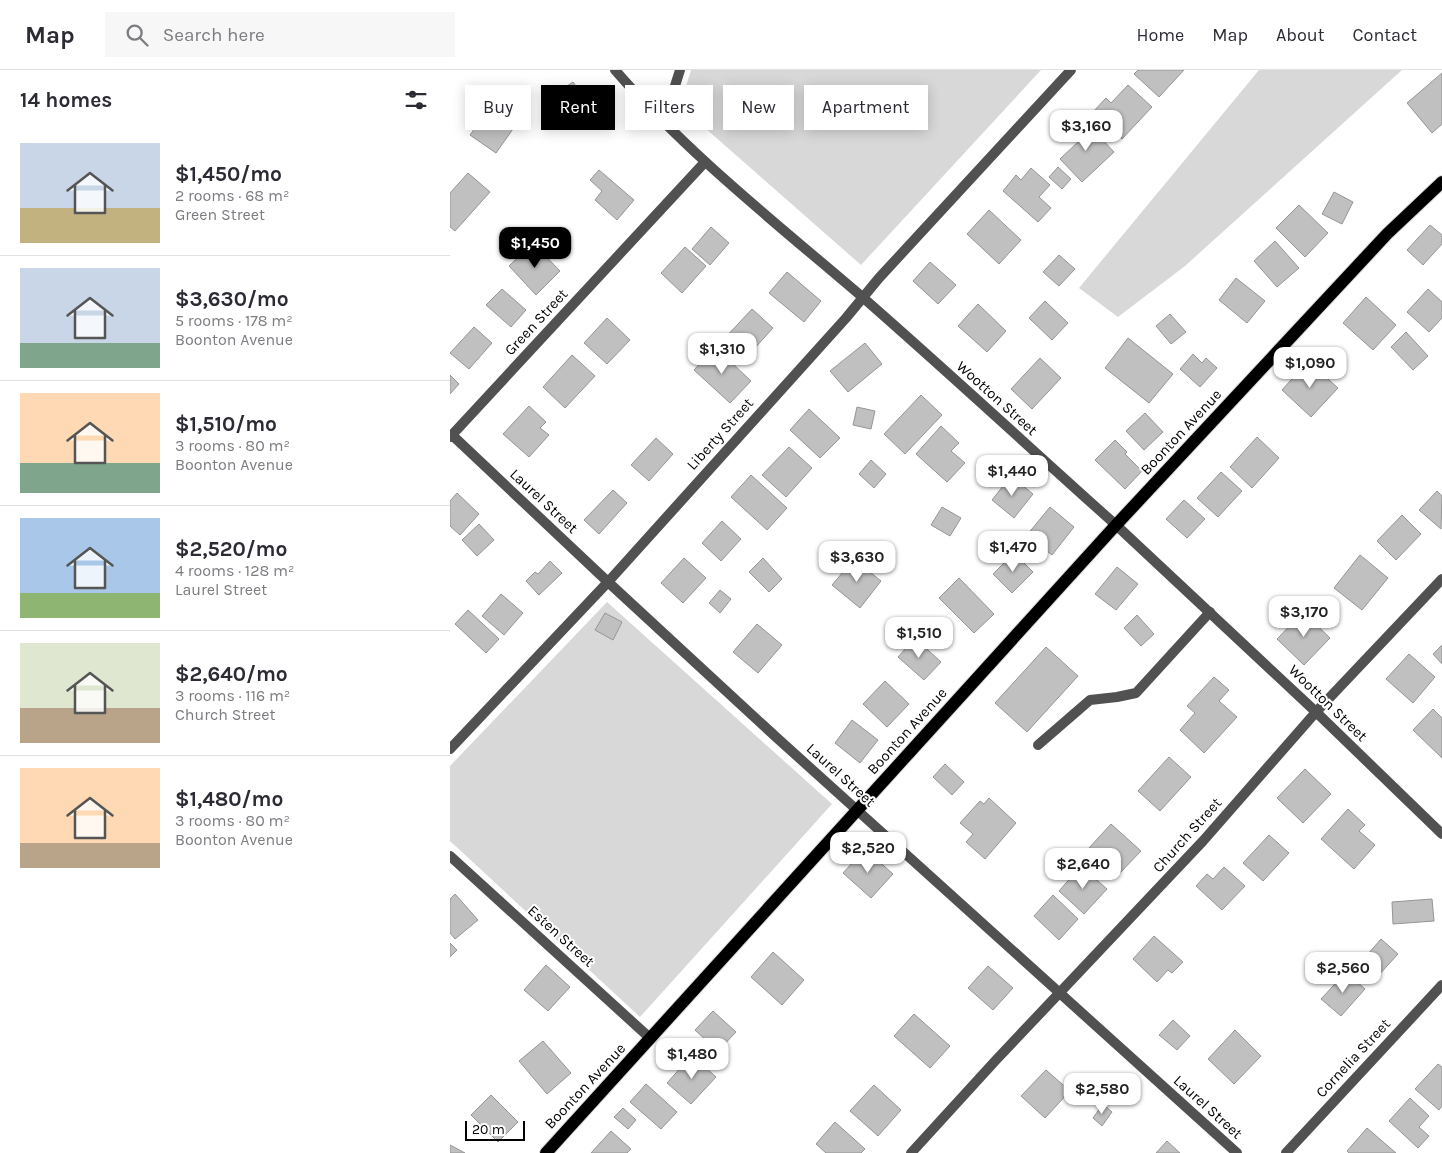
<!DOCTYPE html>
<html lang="en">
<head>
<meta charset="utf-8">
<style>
	body { margin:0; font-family:Karla,sans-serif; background:#f7f7f7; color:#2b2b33; height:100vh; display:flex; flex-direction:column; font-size:19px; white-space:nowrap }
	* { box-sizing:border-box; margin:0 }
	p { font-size:16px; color:#7c7c81 }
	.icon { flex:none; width:28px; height:28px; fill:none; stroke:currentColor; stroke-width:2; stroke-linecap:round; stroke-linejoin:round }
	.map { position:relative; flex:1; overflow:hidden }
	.side { display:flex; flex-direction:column; background:#fff; width:450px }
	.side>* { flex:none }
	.hud { position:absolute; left:15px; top:15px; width:475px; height:45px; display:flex; gap:10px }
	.scale { position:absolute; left:15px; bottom:12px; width:60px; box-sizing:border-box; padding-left:5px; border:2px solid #000; border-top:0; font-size:14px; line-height:18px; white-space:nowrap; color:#000; -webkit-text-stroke:4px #fff; paint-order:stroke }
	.price { position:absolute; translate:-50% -42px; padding:0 11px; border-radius:10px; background:#fff; color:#222; font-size:16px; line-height:32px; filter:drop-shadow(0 1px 2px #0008) }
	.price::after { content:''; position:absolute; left:50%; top:30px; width:15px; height:11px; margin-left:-8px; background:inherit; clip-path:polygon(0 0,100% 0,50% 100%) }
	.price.on { background:#000; color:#fff }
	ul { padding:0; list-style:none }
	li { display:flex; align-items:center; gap:15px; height:125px; padding:0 20px }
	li+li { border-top:1px solid #e1e1e2 }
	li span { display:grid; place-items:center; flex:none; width:140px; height:100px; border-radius:0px; color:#555 }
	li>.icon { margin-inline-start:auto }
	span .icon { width:60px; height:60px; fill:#fffc; stroke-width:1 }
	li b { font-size:21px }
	h2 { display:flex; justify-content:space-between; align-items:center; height:60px; padding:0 20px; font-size:21px }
	.chip { padding:0 18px; border-radius:0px; background:#fff; box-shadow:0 2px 12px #0003; font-size:18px; line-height:45px }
	.chip.on { background:#000; color:#fff }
	header { display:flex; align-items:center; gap:30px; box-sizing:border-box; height:70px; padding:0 25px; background:#fff; border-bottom:1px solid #e1e1e2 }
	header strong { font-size:24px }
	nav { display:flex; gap:28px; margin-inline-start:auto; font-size:18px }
	.search { width:350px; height:45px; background:#f7f7f7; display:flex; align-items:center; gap:12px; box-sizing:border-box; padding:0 18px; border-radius:0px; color:#7c7c81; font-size:19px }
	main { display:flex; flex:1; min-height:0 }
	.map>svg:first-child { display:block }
	.green { fill:#d8d8d8 }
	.building { fill:#c0c0c0; stroke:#959595 }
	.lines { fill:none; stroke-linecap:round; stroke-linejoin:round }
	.primary-casing { stroke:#dbdbdb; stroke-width:14 }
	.service { stroke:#515151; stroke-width:10 }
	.minor { stroke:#515151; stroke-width:10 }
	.tertiary { stroke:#515151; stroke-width:10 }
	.primary { stroke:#000; stroke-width:12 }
	.labels { text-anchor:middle; stroke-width:4; stroke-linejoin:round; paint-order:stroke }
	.street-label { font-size:15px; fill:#000; stroke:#fff }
</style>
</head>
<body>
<header>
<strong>Map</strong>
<div class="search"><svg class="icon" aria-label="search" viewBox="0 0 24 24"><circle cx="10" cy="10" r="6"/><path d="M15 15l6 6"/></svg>Search here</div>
<nav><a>Home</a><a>Map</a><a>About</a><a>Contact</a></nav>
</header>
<main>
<section class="side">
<h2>14 homes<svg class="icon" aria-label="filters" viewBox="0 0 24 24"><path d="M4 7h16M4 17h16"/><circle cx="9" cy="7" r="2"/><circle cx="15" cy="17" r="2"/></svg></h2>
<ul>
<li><span style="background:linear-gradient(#c9d6e8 65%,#c2b280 0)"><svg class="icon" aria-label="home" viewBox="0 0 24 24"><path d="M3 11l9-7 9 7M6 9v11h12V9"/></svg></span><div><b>$1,450/mo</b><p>2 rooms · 68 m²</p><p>Green Street</p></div></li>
<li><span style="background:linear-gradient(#c9d6e8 75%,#7fa58c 0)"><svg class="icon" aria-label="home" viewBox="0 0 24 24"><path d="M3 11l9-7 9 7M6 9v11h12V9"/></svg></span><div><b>$3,630/mo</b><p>5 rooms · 178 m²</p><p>Boonton Avenue</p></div></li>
<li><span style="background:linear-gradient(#ffd9b3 70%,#7fa58c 0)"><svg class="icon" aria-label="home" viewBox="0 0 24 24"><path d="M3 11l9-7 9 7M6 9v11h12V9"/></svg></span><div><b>$1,510/mo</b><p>3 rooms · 80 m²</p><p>Boonton Avenue</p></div></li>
<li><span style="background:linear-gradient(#a9c7e8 75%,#8fb573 0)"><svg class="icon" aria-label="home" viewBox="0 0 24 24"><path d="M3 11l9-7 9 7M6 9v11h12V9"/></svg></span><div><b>$2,520/mo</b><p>4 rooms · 128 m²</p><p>Laurel Street</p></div></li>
<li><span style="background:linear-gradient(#dfe7d0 65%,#b9a48a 0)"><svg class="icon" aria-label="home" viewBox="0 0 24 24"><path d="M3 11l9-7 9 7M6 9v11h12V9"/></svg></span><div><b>$2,640/mo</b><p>3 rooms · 116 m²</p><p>Church Street</p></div></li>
<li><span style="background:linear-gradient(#ffd9b3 75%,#b9a48a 0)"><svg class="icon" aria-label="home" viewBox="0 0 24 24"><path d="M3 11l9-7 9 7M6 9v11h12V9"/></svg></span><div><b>$1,480/mo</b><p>3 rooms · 80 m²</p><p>Boonton Avenue</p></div></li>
</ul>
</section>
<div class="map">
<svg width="992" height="1083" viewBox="0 0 992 1083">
	<rect width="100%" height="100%" fill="#fff"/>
	<g class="green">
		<polygon points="241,0 591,0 411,195 230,36"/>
		<polygon points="809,0 952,0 735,196 668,247 629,218"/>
		<polygon points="157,532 382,734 190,947 0,771 0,696"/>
	</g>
	<g class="building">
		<polygon points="688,0 734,0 709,27 684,4"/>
		<polygon points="992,3 992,54 982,63 957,33"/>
		<polygon points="123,12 142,38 122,53 102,26"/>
		<polygon points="678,15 702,37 672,69 643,42 656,28 661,33"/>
		<polygon points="45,30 70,49 46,83 20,65"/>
		<polygon points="635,51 664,82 632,112 610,89 628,72 622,64"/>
		<polygon points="608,97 621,109 612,119 599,107"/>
		<polygon points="581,98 600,115 589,127 601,138 588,152 553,121 566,105 571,110"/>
		<polygon points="149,100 184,130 167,150 145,130 152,121 140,110"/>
		<polygon points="18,103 40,122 5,161 0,157 0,123"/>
		<polygon points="884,122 903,132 892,154 872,144"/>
		<polygon points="849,135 878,163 855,187 826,158"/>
		<polygon points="539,140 571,170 549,194 517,164"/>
		<polygon points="980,155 992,165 992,174 973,195 957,180"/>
		<polygon points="261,157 279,173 260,195 242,179"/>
		<polygon points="825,171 849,198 827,217 804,191"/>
		<polygon points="83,173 110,201 86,225 59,196"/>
		<polygon points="235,177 256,196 232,223 211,203"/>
		<polygon points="609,185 625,199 609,216 593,202"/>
		<polygon points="480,192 506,215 488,234 463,211"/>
		<polygon points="337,202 371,231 354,252 319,223"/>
		<polygon points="786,208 815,231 797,253 769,230"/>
		<polygon points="52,219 76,240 61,257 36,235"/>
		<polygon points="978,219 992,232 992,248 979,262 957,242"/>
		<polygon points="916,227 946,255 923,280 893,253"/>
		<polygon points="595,231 618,253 602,270 579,248"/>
		<polygon points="528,234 556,261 537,282 508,256"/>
		<polygon points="302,239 323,258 294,290 273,270"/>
		<polygon points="720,244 736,262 721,274 706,256"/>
		<polygon points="157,248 180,270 157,294 134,273"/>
		<polygon points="24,257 42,273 19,299 0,283"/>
		<polygon points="956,262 978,286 963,300 941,277"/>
		<polygon points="678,268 723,304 699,333 655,298"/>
		<polygon points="415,273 432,294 398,322 380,301"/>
		<polygon points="265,277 301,311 280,333 244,300"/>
		<polygon points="743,284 752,293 756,288 767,298 750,317 730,299"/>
		<polygon points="122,285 145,306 115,338 93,317"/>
		<polygon points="590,288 611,308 582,339 561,319"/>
		<polygon points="858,291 888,318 861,347 832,320"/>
		<polygon points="0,305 9,314 0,324"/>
		<polygon points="471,325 492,345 455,384 434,364"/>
		<polygon points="79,336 96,352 90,358 99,365 79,387 53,364"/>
		<polygon points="407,337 425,341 421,359 403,355"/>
		<polygon points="359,339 390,368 370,388 340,360"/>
		<polygon points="695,343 713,362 694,380 676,361"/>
		<polygon points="491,356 509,373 501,381 515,393 497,412 466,384"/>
		<polygon points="807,367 829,388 802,418 780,397"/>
		<polygon points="206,368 223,384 199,411 181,395"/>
		<polygon points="665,370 677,382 675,384 692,401 675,419 645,390"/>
		<polygon points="339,377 362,398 336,427 312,405"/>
		<polygon points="421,390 436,404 424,418 409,404"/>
		<polygon points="771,402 792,421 768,447 747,428"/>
		<polygon points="301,405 337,438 317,460 281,427"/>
		<polygon points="561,406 583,424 564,448 542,430"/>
		<polygon points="163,420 177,433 149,464 134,450"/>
		<polygon points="987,421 992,426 991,459 969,440"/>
		<polygon points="7,423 29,444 10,465 0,456 0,431"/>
		<polygon points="734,430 755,449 737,468 716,449"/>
		<polygon points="492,437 511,448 500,466 481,455"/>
		<polygon points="600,437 624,457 602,485 577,465"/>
		<polygon points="952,445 971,464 946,490 927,471"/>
		<polygon points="272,451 291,469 271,491 252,473"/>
		<polygon points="29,454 44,470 27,486 12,470"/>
		<polygon points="564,483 583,502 562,523 543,504"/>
		<polygon points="910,485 938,508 912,540 884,518"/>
		<polygon points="234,488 256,508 233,533 211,513"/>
		<polygon points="313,488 332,509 319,522 299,502"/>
		<polygon points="404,489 431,511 410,538 382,515"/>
		<polygon points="100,491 112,503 89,525 76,511 85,502 88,504"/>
		<polygon points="667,497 688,514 666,540 645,524"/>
		<polygon points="509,508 544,544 524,563 489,528"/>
		<polygon points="270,520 281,529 270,543 259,533"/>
		<polygon points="51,524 73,543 54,565 32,546"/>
		<polygon points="18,540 49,569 36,583 5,554"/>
		<polygon points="853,542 880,568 854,595 827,569"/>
		<polygon points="155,543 172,552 163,570 145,560"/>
		<polygon points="687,545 704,564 691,576 674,558"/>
		<polygon points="307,554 332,575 308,603 283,582"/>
		<polygon points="465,568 491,592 474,610 448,587"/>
		<polygon points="992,575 992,594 983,584"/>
		<polygon points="596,577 628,606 577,662 545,633"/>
		<polygon points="959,584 985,607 963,633 936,609"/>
		<polygon points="764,607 779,620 769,631 787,647 754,683 730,660 745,643 737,636"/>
		<polygon points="435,611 459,634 437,657 413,634"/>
		<polygon points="983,639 992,648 992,688 963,660"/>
		<polygon points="402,650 428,670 410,693 385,673"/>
		<polygon points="719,687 741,707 710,741 688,721"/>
		<polygon points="495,694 514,712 502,725 483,707"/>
		<polygon points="855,699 881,724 853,753 827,728"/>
		<polygon points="539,728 566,753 535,789 516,772 523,764 510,753 530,731 534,734"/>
		<polygon points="898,739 915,755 909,761 925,775 904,799 871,769"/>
		<polygon points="661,754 691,781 668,805 639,778"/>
		<polygon points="819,765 839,783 813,811 793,793"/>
		<polygon points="415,779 443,804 421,828 393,803"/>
		<polygon points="631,796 657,819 634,844 609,821"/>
		<polygon points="774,797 795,816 772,840 746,816 757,804 763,809"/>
		<polygon points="5,824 28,850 5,869 0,863 0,829"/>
		<polygon points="603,825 628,849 609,870 584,846"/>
		<polygon points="982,829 984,851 943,854 942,832"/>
		<polygon points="704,866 733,892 722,903 718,900 707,912 683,889"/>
		<polygon points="931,869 948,884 927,907 911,892"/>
		<polygon points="0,873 7,880 0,887"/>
		<polygon points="323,882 354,910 332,935 301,907"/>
		<polygon points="96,895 120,917 98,941 74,920"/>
		<polygon points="538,896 563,918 543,940 518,918"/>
		<polygon points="896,902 915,919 891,946 871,929"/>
		<polygon points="263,941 286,962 268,981 245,960"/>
		<polygon points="464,944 500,976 480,998 444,966"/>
		<polygon points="723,950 740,966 727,980 709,965"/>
		<polygon points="785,960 811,986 784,1014 758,989"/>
		<polygon points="93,971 121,1003 97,1024 69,991"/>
		<polygon points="242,985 266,1007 241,1034 217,1013"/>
		<polygon points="988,994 992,997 992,1036 989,1040 965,1019"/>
		<polygon points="596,1000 620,1021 595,1048 571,1026"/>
		<polygon points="196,1014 227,1042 211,1059 180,1032"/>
		<polygon points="424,1015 451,1040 428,1066 400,1041"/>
		<polygon points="41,1025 68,1052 48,1072 21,1045"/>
		<polygon points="960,1028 979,1046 969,1057 979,1066 968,1078 939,1051"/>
		<polygon points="653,1034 662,1042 652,1056 643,1048"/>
		<polygon points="173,1038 186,1050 178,1059 164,1047"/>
		<polygon points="385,1052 415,1079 411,1083 376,1083 366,1074"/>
		<polygon points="917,1058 946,1083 899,1083 897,1081"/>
		<polygon points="161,1061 181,1079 177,1083 141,1083"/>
		<polygon points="717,1071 730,1083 706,1083"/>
		<polygon points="0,1075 15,1083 0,1083"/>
	</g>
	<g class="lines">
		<defs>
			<polyline id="primary" points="96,1083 666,455 937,164 992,112"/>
		</defs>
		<use href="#primary" class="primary-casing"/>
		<polyline class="service" points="588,675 640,630 667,627 686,623 760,542"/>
		<g class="minor">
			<path d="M165 0C238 84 326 153 410 225 496 300 581 379 666 455"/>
			<polyline points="214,51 230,0"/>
			<polyline points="2,365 158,512 326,667 787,1083"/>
			<polyline points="0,367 255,92"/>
			<polyline points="0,679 158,512 396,248 429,208 621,0"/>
			<polyline points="0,786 201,969"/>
			<polyline points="461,1083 546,990 753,771 866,642 992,509"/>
			<polyline points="836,1083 992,915"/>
		</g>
		<polyline class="tertiary" points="666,455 866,642 992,764"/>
		<use href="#primary" class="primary"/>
	</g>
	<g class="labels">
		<g class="street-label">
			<text transform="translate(86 252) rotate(-47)" y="5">Green Street</text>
			<text transform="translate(547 328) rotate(42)" y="5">Wootton Street</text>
			<text transform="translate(731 362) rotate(-47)" y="5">Boonton Avenue</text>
			<text transform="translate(270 364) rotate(-48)" y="5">Liberty Street</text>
			<text transform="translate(94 431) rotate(43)" y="5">Laurel Street</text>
			<text transform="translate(878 633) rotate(44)" y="5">Wootton Street</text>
			<text transform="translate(457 661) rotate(-48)" y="5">Boonton Avenue</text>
			<text transform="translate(391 705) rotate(42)" y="5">Laurel Street</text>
			<text transform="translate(737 765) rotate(-48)" y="5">Church Street</text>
			<text transform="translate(111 866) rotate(42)" y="5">Esten Street</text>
			<text transform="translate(903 988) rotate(-47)" y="5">Cornelia Street</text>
			<text transform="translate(135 1016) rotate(-47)" y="5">Boonton Avenue</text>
			<text transform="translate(758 1037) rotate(42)" y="5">Laurel Street</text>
		</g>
	</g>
</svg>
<div class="scale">20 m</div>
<b class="price" style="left:636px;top:82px">$3,160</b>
<b class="price on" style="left:85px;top:199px">$1,450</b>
<b class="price" style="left:272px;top:305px">$1,310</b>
<b class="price" style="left:860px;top:319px">$1,090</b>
<b class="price" style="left:562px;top:427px">$1,440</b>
<b class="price" style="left:563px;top:503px">$1,470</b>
<b class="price" style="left:407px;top:513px">$3,630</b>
<b class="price" style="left:854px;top:568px">$3,170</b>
<b class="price" style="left:469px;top:589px">$1,510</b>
<b class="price" style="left:418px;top:804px">$2,520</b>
<b class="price" style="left:633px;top:820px">$2,640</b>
<b class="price" style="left:893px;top:924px">$2,560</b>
<b class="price" style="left:242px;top:1010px">$1,480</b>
<b class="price" style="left:652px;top:1045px">$2,580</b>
<div class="hud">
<a class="chip">Buy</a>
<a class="chip on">Rent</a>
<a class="chip">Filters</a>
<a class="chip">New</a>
<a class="chip">Apartment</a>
</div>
</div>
</main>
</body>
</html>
